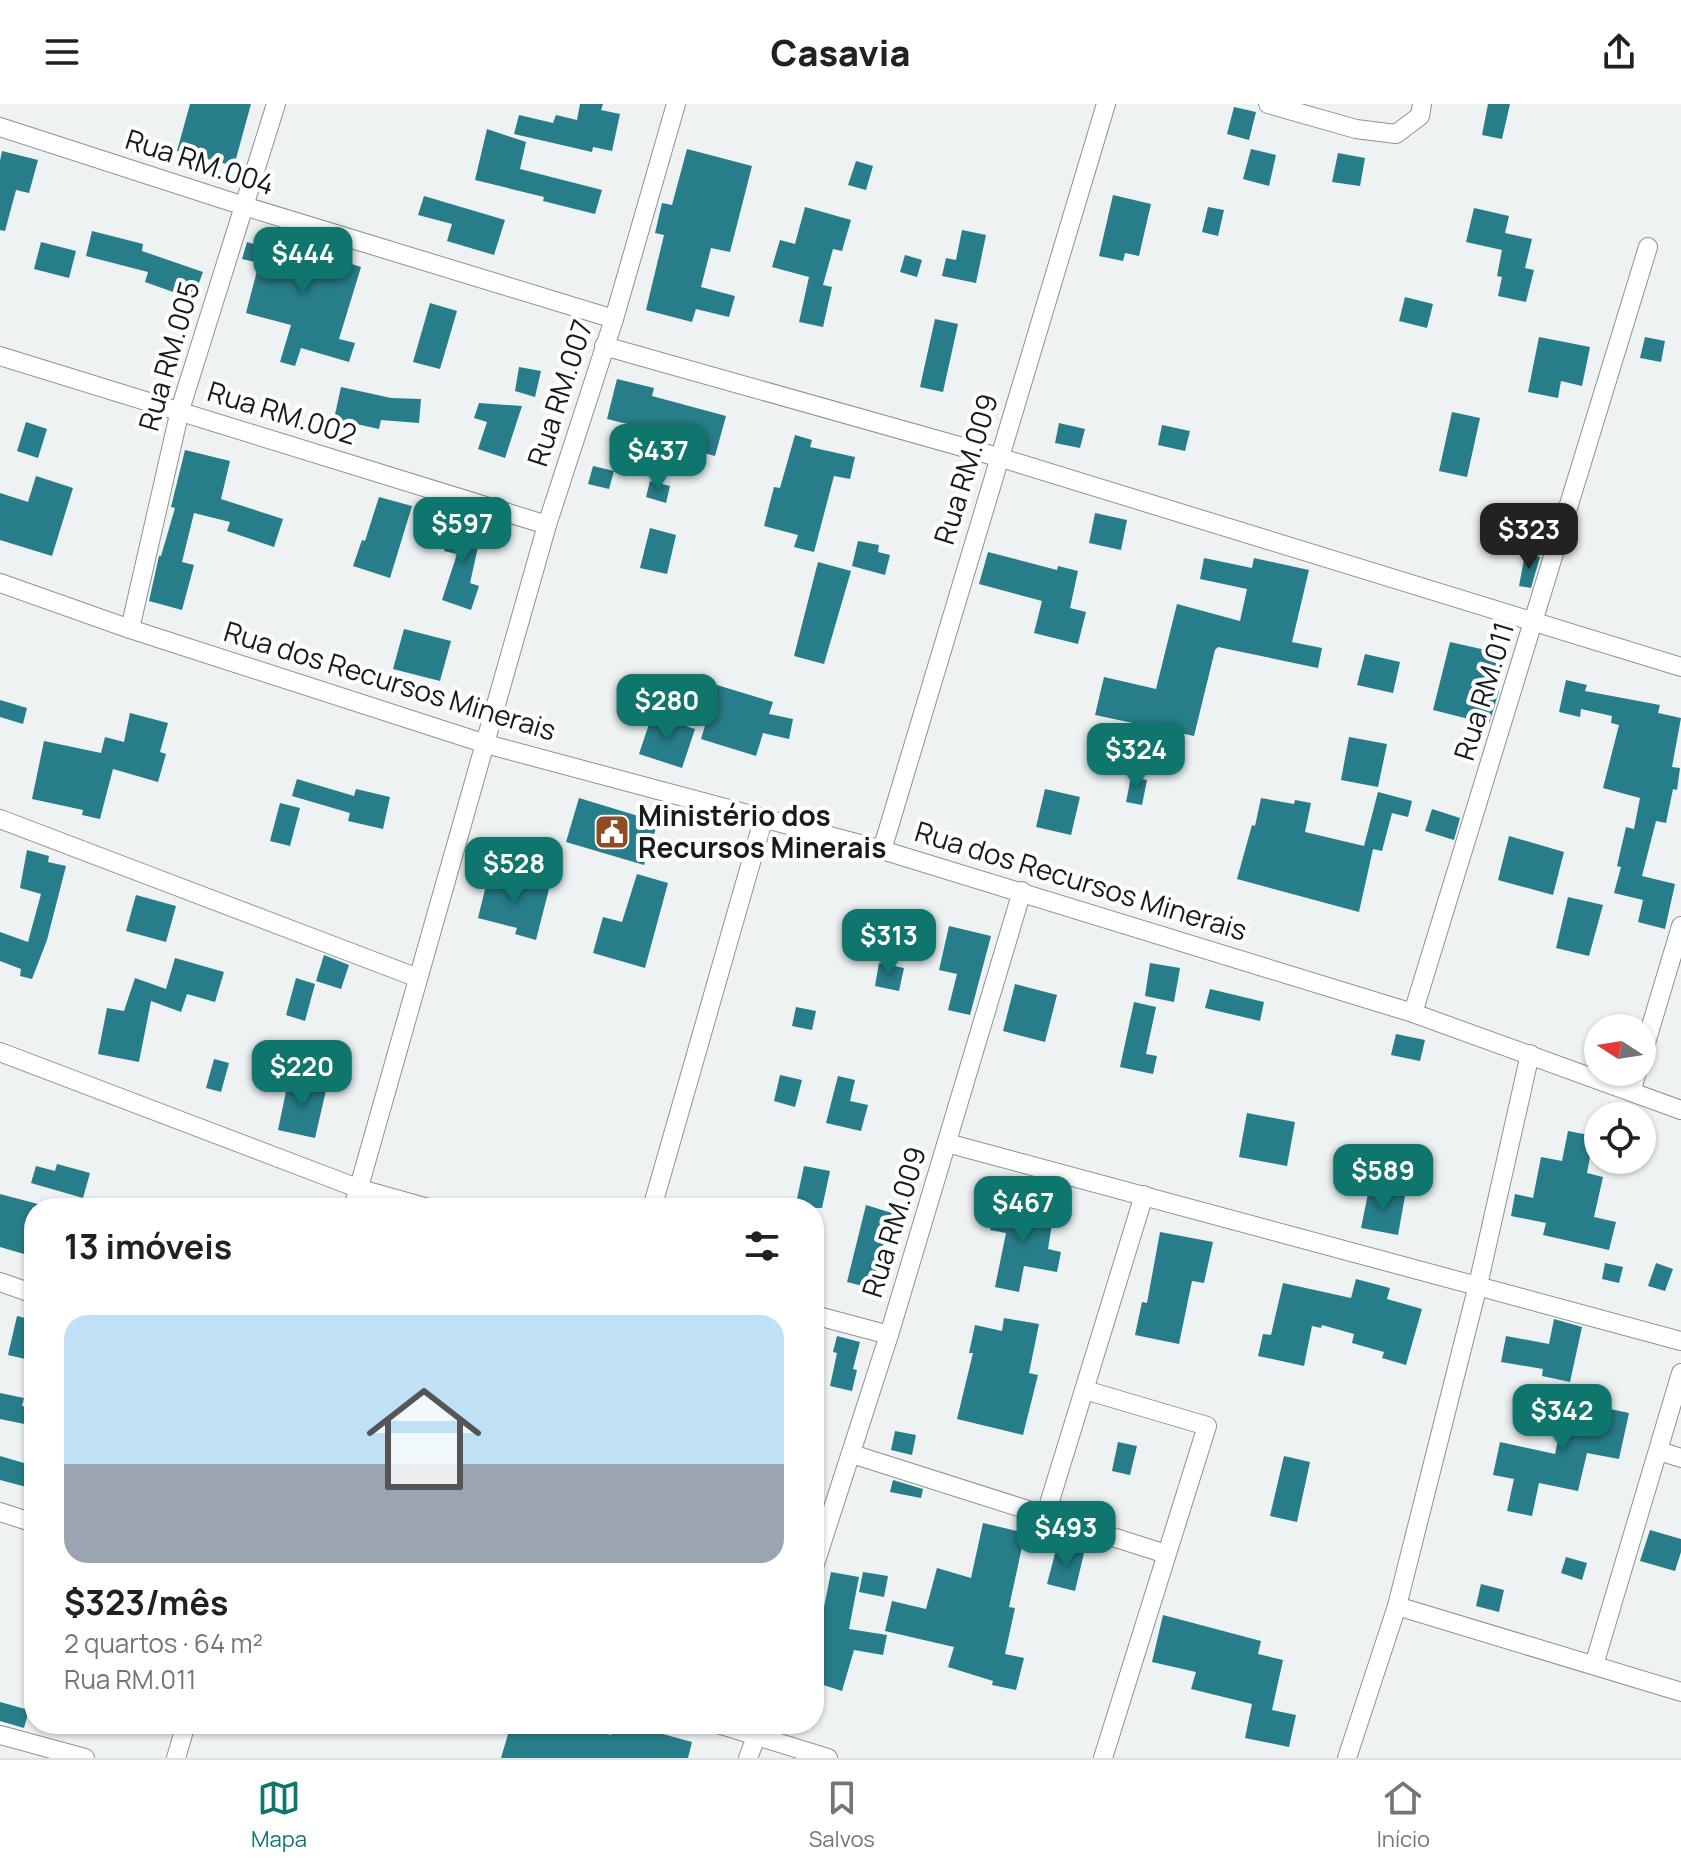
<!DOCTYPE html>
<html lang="pt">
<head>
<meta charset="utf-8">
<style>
	body { margin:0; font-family:Manrope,sans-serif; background:#f6f6f6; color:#202124; height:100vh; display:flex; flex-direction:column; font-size:30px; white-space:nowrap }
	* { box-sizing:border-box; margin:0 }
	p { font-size:26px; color:#757577 }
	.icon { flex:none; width:44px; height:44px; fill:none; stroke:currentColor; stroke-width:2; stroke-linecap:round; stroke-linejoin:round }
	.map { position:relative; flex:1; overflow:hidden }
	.sheet { position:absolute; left:24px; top:1094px; width:800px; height:536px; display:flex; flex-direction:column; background:#fff; border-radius:32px; box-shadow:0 2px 6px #0004 }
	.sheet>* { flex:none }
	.needle { width:52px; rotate:282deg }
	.tools { position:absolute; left:1584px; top:910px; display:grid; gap:16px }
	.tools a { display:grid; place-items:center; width:72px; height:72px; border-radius:50%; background:#fff; box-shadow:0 2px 6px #0004; font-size:40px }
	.price { position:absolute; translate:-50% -68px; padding:0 18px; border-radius:16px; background:#0f766e; color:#fff; font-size:26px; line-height:52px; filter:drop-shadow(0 2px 4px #0008) }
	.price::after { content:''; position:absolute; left:50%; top:48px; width:24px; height:18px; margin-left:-12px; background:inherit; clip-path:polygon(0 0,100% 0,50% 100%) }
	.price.active { background:#222; color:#fff }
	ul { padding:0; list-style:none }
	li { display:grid; align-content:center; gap:16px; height:424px; padding:0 40px }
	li+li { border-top:2px solid #e0e0e0 }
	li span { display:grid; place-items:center; height:248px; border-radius:24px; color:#555 }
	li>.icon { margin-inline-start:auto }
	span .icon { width:144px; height:144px; fill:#fffc; stroke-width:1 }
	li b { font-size:34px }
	h2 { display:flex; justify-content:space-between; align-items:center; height:96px; padding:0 40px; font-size:34px }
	header { display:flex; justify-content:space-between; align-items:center; height:104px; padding:0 40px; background:#fff; font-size:36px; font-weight:800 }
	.dock { display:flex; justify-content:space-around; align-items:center; height:112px; border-top:2px solid #e0e0e0; background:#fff; font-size:22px; color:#757577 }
	.dock a { display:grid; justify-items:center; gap:4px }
	.dock .active { color:#0f766e }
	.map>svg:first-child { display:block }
	.building { fill:#277d89 }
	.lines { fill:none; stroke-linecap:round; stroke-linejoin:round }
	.minor-casing { stroke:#8f9293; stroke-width:20 }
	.minor { stroke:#fff; stroke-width:18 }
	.labels { text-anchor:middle; stroke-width:8; stroke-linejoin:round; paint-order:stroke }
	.street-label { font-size:28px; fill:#191b1b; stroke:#feffff }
	.poi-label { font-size:28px; font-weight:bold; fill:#191b1b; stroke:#feffff; text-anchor:start }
</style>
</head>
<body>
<header><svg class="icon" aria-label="menu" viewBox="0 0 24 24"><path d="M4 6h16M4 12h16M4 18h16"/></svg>Casavia<svg class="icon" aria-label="share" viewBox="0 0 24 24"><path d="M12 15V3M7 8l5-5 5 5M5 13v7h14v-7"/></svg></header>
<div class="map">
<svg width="1681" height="1654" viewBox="0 0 1681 1654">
	<rect width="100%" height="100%" fill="#eef2f3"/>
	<g class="building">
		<polygon points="190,0 251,0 234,62 177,47"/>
		<polygon points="580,0 603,0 601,6 620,10 612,47 593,43 592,48 514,30 519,11 553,19 556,11 577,16"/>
		<polygon points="1488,0 1510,0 1502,35 1482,31"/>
		<polygon points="1234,3 1256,8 1249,36 1227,30"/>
		<polygon points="487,25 526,38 520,65 602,86 595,110 543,97 544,93 475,76"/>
		<polygon points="687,45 752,62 730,148 711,144 701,183 735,192 729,213 696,205 692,218 646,206 664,131 655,129 662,99 672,101"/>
		<polygon points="1251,45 1276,51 1269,82 1243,75"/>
		<polygon points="2,47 38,56 29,89 16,86 5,127 0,126 0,57"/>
		<polygon points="1338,49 1365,54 1360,82 1332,78"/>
		<polygon points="856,57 873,62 866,86 848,81"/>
		<polygon points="1113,91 1151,100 1139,152 1125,149 1123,157 1099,152"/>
		<polygon points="424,92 505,116 494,151 447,137 452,120 418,111"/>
		<polygon points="805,103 851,116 842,147 833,145 823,181 832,183 823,223 799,218 809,173 772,163 780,136 795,140"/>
		<polygon points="1208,103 1224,106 1218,132 1202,128"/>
		<polygon points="1474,104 1509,112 1505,129 1532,135 1525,164 1534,166 1526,198 1498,192 1502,173 1497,172 1502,146 1466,138"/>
		<polygon points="268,125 310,137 308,146 361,163 339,235 355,239 349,258 301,244 295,262 280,258 291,221 246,209 259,159 242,155 247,138 263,143"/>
		<polygon points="962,126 986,131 976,179 942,172 946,154 956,156"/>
		<polygon points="92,127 143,140 142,147 203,168 193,195 145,178 148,168 86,152"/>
		<polygon points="41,138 76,147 69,174 34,165"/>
		<polygon points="905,151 922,156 917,173 900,168"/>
		<polygon points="1405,193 1433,200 1427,224 1399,217"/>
		<polygon points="430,199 457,207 440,265 413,258"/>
		<polygon points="935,215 958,220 943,288 920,283"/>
		<polygon points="1539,233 1590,243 1582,282 1561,277 1558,294 1528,288"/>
		<polygon points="1645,233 1665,237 1661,258 1640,254"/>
		<polygon points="519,263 541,267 535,293 515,287"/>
		<polygon points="617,275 654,284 652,292 726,312 715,352 670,340 672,331 607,315"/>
		<polygon points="341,283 391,294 421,295 419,319 381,316 379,325 334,315"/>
		<polygon points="479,299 522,302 505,354 478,345 487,318 474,314"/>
		<polygon points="1452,308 1480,314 1467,373 1439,367"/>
		<polygon points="26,318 47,325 38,354 17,347"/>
		<polygon points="1059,319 1085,325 1080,344 1055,339"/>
		<polygon points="1162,321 1190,327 1185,347 1158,341"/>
		<polygon points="795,331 812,336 810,343 855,353 850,375 834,372 814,448 794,443 798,431 764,422 774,383 780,384"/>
		<polygon points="185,346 230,357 221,395 283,415 274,443 227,427 230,418 194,409 182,458 194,461 182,506 149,497 159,452 161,452 175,404 171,403"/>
		<polygon points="593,362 614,367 609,385 588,380"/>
		<polygon points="36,372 73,384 52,452 0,436 0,389 28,398"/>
		<polygon points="650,377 670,382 666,399 646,393"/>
		<polygon points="379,393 412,402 390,474 353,462 362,436 365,437"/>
		<polygon points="1095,409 1127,416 1121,446 1089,439"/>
		<polygon points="450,418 482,425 470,479 479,482 471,506 442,496 457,450 444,447"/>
		<polygon points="650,424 676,431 667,470 640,464"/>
		<polygon points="858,437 879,441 878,448 890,451 885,471 852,462"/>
		<polygon points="988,448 1057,466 1058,462 1078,467 1070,504 1086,508 1078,540 1034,529 1042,497 979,480"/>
		<polygon points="1525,450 1540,453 1531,484 1519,482"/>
		<polygon points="1204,454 1252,464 1254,454 1309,466 1292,538 1322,544 1318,564 1218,543 1215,546 1194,632 1095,611 1104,573 1156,585 1177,500 1240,517 1247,485 1200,475"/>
		<polygon points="818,458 851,467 824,560 794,552"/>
		<polygon points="404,525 451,537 440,577 393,565"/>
		<polygon points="1450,538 1499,549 1491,586 1499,587 1489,620 1433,606"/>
		<polygon points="1365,550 1400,558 1393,589 1357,581"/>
		<polygon points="1566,576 1587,581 1585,587 1660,601 1658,609 1681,614 1672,663 1680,664 1677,686 1673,685 1666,719 1656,717 1642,772 1675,780 1665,825 1638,818 1643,796 1614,789 1621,763 1617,762 1626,723 1634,725 1640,694 1603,684 1619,621 1611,619 1612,612 1581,605 1580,613 1559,608"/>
		<polygon points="717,581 773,598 769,610 793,615 789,635 763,629 756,652 701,635"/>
		<polygon points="0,596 27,604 23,620 0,613"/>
		<polygon points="130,609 168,619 160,648 166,650 158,678 113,665 100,715 82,711 83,706 32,695 44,637 101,649 105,633 124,638"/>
		<polygon points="652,611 695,625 682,664 639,650"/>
		<polygon points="1349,633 1387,640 1378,683 1341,676"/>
		<polygon points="1131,673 1147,676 1142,701 1126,698"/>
		<polygon points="297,675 354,692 356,685 390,693 383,725 348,717 350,709 292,692"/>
		<polygon points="1045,685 1080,693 1071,731 1036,723"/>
		<polygon points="1378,688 1412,697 1408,713 1392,709 1382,747 1373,745 1359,808 1237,775 1252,721 1255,722 1261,694 1294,700 1295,696 1311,699 1305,728 1364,742"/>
		<polygon points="579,694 658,718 644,761 566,738"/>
		<polygon points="280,699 300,704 290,742 270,737"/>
		<polygon points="1432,705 1460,714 1454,736 1425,727"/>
		<polygon points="1509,732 1564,748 1553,791 1498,776"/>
		<polygon points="27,746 49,752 48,758 66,762 47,836 32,875 20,872 21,865 0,857 0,828 28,838 41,790 20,784"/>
		<polygon points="489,769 549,785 536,836 515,830 517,824 478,814"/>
		<polygon points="637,770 668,779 645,864 593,849 603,813 622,818"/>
		<polygon points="136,791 176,802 166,838 126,827"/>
		<polygon points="1568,793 1603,801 1589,852 1556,844"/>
		<polygon points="949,822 991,832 970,911 948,906 957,870 939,866"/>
		<polygon points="324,851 349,861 341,885 316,877"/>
		<polygon points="175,854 224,868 215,898 187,890 181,908 151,897 139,958 98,950 107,904 124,907 135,874 166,885"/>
		<polygon points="879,859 904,864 899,887 875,882"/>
		<polygon points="1150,859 1180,864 1174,898 1145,892"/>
		<polygon points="296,874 315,880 305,917 286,911"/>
		<polygon points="1015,880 1057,891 1045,938 1003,927"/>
		<polygon points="1210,885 1264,898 1260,917 1205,904"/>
		<polygon points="1134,898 1156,903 1146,950 1157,952 1153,970 1120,963"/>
		<polygon points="796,903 816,907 812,926 792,922"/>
		<polygon points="1396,930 1425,936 1420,957 1391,951"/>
		<polygon points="214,955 229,959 221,988 206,984"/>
		<polygon points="780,971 802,976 795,1003 774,997"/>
		<polygon points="838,972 855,976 850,997 868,1001 861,1027 826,1019"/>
		<polygon points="289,973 327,982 315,1034 278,1026"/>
		<polygon points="1247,1009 1295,1018 1287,1062 1239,1053"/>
		<polygon points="1568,1027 1594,1032 1587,1069 1603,1073 1594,1113 1616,1118 1609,1146 1543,1131 1546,1119 1511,1112 1515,1090 1533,1094 1541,1053 1562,1057"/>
		<polygon points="57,1060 90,1069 83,1094 31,1079 36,1062 55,1067"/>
		<polygon points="804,1062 830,1067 822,1104 795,1104"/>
		<polygon points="1369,1085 1405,1092 1398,1131 1361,1124"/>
		<polygon points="0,1090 38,1100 34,1104 34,1113 24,1150 0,1143"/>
		<polygon points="1020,1093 1038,1097 1034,1116 1052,1120 1048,1145 1061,1148 1057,1168 1024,1162 1019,1188 995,1183 1006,1129 990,1126 995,1104 1016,1109"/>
		<polygon points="866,1101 892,1109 871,1184 847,1178"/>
		<polygon points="1160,1128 1213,1138 1204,1179 1192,1177 1179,1240 1135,1231 1142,1198 1147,1199"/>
		<polygon points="1605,1159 1623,1163 1619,1179 1602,1175"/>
		<polygon points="1656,1159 1673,1165 1665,1187 1648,1182"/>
		<polygon points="1356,1175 1390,1184 1387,1195 1422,1205 1406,1261 1382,1254 1384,1248 1352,1239 1354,1230 1322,1221 1321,1224 1312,1222 1304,1262 1258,1252 1263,1230 1271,1231 1283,1179 1351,1194"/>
		<polygon points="17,1212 34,1216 34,1257 8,1251"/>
		<polygon points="1004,1214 1039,1220 1029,1269 1038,1271 1023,1331 957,1315 973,1249 969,1249 975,1221 1002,1227"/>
		<polygon points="1554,1215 1582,1223 1570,1278 1542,1272 1543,1265 1501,1258 1506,1232 1549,1240"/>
		<polygon points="837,1232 860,1238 853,1265 857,1266 852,1287 830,1282 837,1249 833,1248"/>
		<polygon points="1569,1286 1588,1290 1586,1300 1629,1309 1619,1355 1587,1349 1578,1387 1539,1379 1532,1412 1507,1407 1514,1375 1493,1371 1500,1338 1555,1350"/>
		<polygon points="0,1289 24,1294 22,1302 34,1304 34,1322 0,1315"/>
		<polygon points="895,1327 916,1331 912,1351 891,1346"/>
		<polygon points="1118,1338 1137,1342 1130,1371 1112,1367"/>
		<polygon points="0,1352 34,1362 34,1385 0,1376"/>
		<polygon points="1284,1352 1310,1358 1297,1418 1270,1412"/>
		<polygon points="893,1376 923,1385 921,1394 890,1388"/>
		<polygon points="983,1419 1025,1429 1009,1503 1015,1504 1005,1550 1024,1554 1016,1586 992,1581 993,1577 948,1563 954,1543 885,1527 892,1497 926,1505 937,1464 971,1474"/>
		<polygon points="1650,1426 1681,1435 1681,1448 1675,1467 1640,1457"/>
		<polygon points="1057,1442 1084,1449 1075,1487 1047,1480"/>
		<polygon points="1566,1453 1587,1459 1582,1476 1561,1469"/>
		<polygon points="831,1468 859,1473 849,1525 887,1531 883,1551 854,1546 842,1587 814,1578 814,1553"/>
		<polygon points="863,1468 888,1472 884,1493 859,1488"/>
		<polygon points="1481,1480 1504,1486 1499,1508 1476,1502"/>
		<polygon points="1163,1511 1261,1537 1258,1550 1283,1556 1272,1606 1296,1611 1289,1643 1245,1634 1252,1600 1191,1585 1196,1568 1152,1558"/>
		<polygon points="0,1598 29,1606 24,1624 0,1617"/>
		<polygon points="511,1620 576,1620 611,1631 614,1620 626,1620 692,1638 688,1654 501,1654"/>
	</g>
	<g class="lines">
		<defs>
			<g id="minor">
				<polyline points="1268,0 1356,25 1396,30 1420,12 1422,0"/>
				<polyline points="0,23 244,102 614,215"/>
				<polyline points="604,242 998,353 1681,563"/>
				<polyline points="0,252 547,421"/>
				<polyline points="0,479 130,525 486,640 882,746 1413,909 1681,1006"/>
				<polyline points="130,525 180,306 276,0"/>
				<polyline points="0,715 418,874"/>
				<polyline points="882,746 1106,0"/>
				<polyline points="1413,909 1648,143"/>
				<polyline points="0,948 360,1085 428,1104"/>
				<polyline points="1642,952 1681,822"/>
				<polyline points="1631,988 1637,968"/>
				<polyline points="947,1039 1681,1237"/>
				<polyline points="353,1104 547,421 614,215 676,0"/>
				<polyline points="652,1104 764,713"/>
				<polyline points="0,1178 34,1190"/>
				<polyline points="814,1211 889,1231"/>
				<polyline points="1085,1286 1207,1322 1103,1654"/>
				<polyline points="1659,1347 1681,1354"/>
				<polyline points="852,1350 1166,1450"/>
				<polyline points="0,1408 34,1419"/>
				<polyline points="1045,1413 1144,1091"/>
				<polyline points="814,1463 889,1231 1022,787"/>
				<polyline points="1397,1502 1681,1588"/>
				<polyline points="1594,1561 1681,1269"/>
				<polyline points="718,1620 828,1654"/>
				<polyline points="0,1631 85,1654"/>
				<polyline points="176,1654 186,1620"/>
				<polyline points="748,1654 761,1620"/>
				<polyline points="1347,1654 1397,1502 1478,1181 1530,950"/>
			</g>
		</defs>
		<use href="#minor" class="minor-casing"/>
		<use href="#minor" class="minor"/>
	</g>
	<defs>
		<symbol id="civic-square" viewBox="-11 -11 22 22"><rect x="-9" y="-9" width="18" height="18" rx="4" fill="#924c24" stroke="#feffff"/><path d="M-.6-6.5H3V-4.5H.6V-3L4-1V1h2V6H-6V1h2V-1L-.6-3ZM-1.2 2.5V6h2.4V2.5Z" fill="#fff"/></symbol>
	</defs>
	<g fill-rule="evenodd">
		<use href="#civic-square" x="592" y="708" width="40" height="40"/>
	</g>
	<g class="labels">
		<g class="street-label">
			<text transform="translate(200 58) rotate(18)" y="10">Rua RM.004</text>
			<text transform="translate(169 252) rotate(-74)" y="10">Rua RM.005</text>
			<text transform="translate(560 289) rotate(-72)" y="10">Rua RM.007</text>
			<text transform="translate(282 309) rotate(17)" y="10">Rua RM.002</text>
			<text transform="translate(966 365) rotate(-73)" y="10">Rua RM.009</text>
			<text transform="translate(390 577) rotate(17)" y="10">Rua dos Recursos Minerais</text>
			<text transform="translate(1484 587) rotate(-73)" y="10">Rua RM.011</text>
			<text transform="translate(1081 777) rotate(17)" y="10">Rua dos Recursos Minerais</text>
			<text transform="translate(894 1118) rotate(-73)" y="10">Rua RM.009</text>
		</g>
		<g class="poi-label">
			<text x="638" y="722">Ministério dos<tspan x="638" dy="32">Recursos Minerais</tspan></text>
		</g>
	</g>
</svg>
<div class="tools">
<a><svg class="needle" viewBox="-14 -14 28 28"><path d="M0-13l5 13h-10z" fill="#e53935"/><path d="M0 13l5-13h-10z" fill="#757577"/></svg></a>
<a><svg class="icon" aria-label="locate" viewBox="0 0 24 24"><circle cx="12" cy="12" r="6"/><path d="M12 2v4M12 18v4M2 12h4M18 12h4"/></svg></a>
</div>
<b class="price" style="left:303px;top:191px">$444</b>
<b class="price" style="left:658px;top:388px">$437</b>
<b class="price" style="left:462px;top:461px">$597</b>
<b class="price active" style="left:1529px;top:467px">$323</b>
<b class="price" style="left:667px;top:638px">$280</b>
<b class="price" style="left:1136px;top:687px">$324</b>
<b class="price" style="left:514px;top:801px">$528</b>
<b class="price" style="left:889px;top:873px">$313</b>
<b class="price" style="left:302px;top:1004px">$220</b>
<b class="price" style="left:1383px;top:1108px">$589</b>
<b class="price" style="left:1023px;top:1140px">$467</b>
<b class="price" style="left:1562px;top:1348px">$342</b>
<b class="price" style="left:1066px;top:1465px">$493</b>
<section class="sheet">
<h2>13 imóveis<svg class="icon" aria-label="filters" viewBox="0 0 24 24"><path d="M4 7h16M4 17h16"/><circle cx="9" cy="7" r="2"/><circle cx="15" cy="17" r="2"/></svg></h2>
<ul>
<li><span style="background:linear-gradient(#bfe0f5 60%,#9aa5b1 0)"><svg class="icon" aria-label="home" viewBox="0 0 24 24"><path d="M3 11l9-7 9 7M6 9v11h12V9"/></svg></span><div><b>$323/mês</b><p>2 quartos · 64 m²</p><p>Rua RM.011</p></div></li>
</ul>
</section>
</div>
<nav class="dock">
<a class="active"><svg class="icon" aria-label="map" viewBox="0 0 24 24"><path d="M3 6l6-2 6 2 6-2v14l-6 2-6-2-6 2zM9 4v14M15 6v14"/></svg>Mapa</a>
<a><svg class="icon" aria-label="saved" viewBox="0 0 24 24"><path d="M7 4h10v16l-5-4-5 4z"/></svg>Salvos</a>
<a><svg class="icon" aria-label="home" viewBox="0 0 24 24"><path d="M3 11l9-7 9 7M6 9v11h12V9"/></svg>Início</a>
</nav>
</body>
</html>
